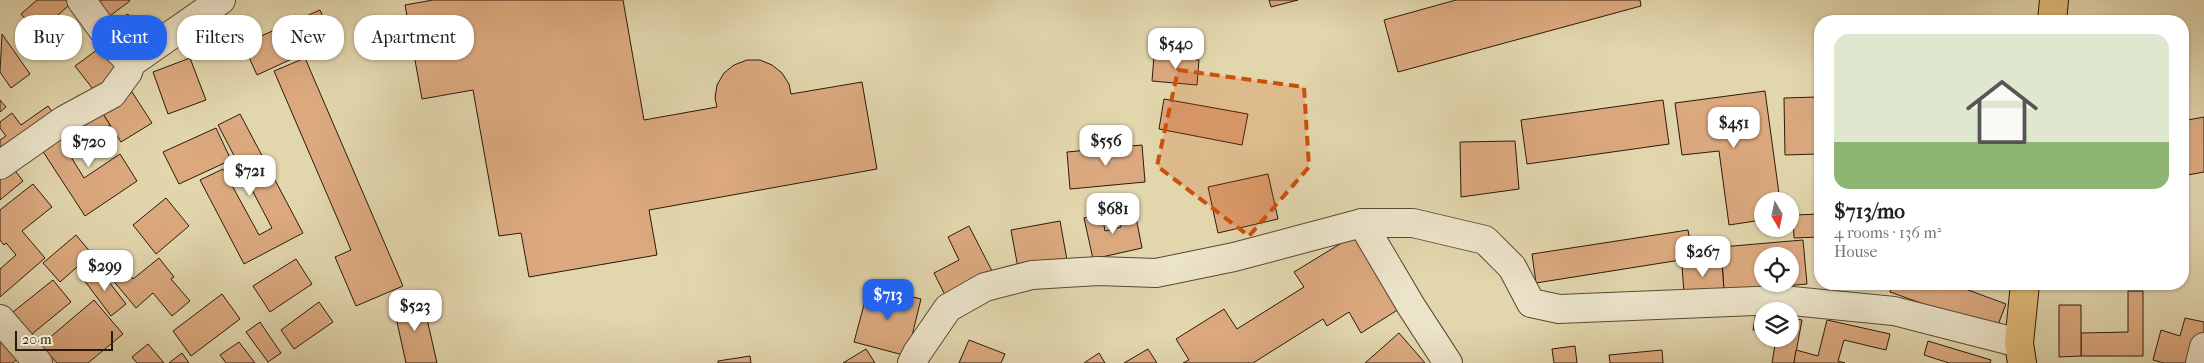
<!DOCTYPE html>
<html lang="en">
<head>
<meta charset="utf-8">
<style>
	body { margin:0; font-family:"IM FELL French Canon",serif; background:#f2f2f2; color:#222; height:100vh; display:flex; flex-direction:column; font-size:19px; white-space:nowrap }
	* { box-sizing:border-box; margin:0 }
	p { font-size:16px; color:#767676 }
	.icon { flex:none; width:28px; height:28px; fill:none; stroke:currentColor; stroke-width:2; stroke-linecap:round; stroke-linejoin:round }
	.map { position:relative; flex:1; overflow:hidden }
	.side { position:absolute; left:1814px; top:15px; width:375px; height:275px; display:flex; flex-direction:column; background:#fff; border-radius:20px; box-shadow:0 1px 4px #0004 }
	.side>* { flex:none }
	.top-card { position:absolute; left:15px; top:15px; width:475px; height:45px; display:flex; gap:10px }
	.needle { width:32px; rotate:171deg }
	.tools { position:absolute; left:1754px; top:192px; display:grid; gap:10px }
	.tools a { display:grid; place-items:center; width:45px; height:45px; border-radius:50%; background:#fff; box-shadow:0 1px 4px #0004; font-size:25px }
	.scale { position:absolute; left:15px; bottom:12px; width:98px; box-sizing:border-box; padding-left:5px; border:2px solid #2c1a0a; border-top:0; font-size:14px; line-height:18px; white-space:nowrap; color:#2c1a0a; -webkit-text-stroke:4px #ece4ca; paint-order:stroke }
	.price { position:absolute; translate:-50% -42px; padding:0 11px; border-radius:10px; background:#fff; color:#222; font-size:16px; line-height:32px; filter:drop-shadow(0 1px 2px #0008) }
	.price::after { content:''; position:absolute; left:50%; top:30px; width:15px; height:11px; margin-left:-8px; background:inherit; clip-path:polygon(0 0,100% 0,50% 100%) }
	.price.on { background:#2563eb; color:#fff }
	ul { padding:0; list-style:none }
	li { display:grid; align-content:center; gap:10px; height:265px; padding:0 20px }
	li+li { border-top:1px solid #e0e0e0 }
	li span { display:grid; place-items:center; height:155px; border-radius:15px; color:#555 }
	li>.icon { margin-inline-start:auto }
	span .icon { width:90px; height:90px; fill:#fffc; stroke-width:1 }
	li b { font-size:21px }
	.pill { padding:0 18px; border-radius:20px; background:#fff; box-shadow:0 1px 4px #0004; font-size:18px; line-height:45px }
	.pill.on { background:#2563eb; color:#fff }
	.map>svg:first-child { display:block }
	.building { fill:#dca97f; stroke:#2c1a0a; fill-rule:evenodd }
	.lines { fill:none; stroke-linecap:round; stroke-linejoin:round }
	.minor-casing { stroke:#5a4933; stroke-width:30 }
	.major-casing { stroke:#2c1a0a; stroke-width:30 }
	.minor { stroke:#ece4ca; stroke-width:28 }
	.major { stroke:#e1bb76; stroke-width:28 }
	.marked { fill:#cc500c; fill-opacity:0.2; stroke:#cc500c; stroke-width:4; stroke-dasharray:10 6; stroke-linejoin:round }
</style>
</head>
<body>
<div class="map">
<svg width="2204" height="363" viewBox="0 0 2204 363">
	<rect width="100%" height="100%" fill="#e2d6ad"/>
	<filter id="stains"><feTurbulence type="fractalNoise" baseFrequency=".004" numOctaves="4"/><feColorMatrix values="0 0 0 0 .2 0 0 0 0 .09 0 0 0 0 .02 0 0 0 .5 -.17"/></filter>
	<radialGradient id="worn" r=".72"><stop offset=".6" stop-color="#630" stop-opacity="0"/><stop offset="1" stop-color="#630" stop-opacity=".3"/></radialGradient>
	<g class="building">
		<polygon points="37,0 73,0 74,1 37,33 21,14"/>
		<polygon points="102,0 129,0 130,1 103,21 92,7"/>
		<polygon points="433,0 623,0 644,120 717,107 715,98 717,85 724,73 734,65 747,60 760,60 772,65 782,73 789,84 791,94 862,82 877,169 649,210 657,255 529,277 521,233 499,236 473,90 422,99 405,5"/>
		<polygon points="1269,0 1298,0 1271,7"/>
		<polygon points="1456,0 1640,0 1641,6 1398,72 1384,20"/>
		<polygon points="320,10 333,40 257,75 243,44"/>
		<polygon points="128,14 136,26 150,18 159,33 130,51 112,23"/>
		<polygon points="2,34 30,74 11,88 0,72"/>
		<polygon points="101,47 121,73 96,93 75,66"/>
		<polygon points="1154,56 1199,60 1197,85 1152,81"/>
		<polygon points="190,58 206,100 168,114 153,72"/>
		<polygon points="305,58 403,286 356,306 335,257 351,250 274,71"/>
		<polygon points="1765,91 1780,201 1762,201 1762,220 1729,225 1719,151 1682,155 1675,103"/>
		<polygon points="132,92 152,123 121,142 101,111"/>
		<polygon points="1817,97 1818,154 1785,155 1784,98"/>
		<polygon points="1164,99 1248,114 1242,145 1159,129"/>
		<polygon points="0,100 6,107 0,112"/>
		<polygon points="1663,100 1669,144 1527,164 1521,120"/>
		<polygon points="48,106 59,121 0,163 0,140 6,136 0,128 0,122 12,113 21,125"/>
		<polygon points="101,111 110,125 68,152 84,178 120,154 137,181 85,216 42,150"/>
		<polygon points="240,114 303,233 244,264 200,180 223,169 259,235 272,228 218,125"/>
		<polygon points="2204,117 2204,172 2182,176 2182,121"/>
		<polygon points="216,128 231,160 179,184 163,152"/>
		<polygon points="1515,141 1519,189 1461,197 1460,142"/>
		<polygon points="1142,145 1145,182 1070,189 1067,152"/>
		<polygon points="13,168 23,181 0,200 0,179"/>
		<polygon points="1268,174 1278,219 1218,233 1208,187"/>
		<polygon points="33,184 52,207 22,231 45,258 0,297 0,269 16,255 6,243 4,245 0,240 0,210"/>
		<polygon points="166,198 189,226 156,254 133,225"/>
		<polygon points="1134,207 1142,248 1093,259 1084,218 1102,214 1105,231 1121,227 1118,211"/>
		<polygon points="1820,214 1820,237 1794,238 1793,215"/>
		<polygon points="1060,221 1067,260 1018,268 1011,230"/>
		<polygon points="969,226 992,271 945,295 934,273 959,260 948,237"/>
		<polygon points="1688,230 1693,258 1536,283 1532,254"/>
		<polygon points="76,235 92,254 60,282 43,263"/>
		<polygon points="1353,236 1399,309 1361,333 1349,312 1327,326 1323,319 1253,363 1183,363 1189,360 1176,339 1224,309 1237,329 1304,287 1294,272"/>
		<path d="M1803 240 1807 284 1724 291 1721 247ZM1762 256H1790V284H1762Z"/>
		<polygon points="115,257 133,279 159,258 174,277 171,279 190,301 172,316 153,293 136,308 102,267"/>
		<polygon points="296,259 312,284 270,312 253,286"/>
		<polygon points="1722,262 1724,291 1684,294 1682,266"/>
		<polygon points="99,269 126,304 111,316 84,280"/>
		<polygon points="53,280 71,302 32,334 13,312"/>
		<polygon points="1893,284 1952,284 2006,304 1996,330 1890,292"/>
		<polygon points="869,286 921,299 907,356 854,342"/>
		<polygon points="2128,291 2143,291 2143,356 2081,356 2081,333 2128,332"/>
		<polygon points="222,294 240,319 191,356 173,331"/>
		<polygon points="422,297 437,363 406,363 393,304"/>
		<polygon points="94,300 123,334 88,363 57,363 41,345"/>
		<polygon points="319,302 333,322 294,349 281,330"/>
		<polygon points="2059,305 2081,305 2081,356 2059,357"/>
		<polygon points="1756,312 1762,313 1762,331 1753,330"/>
		<polygon points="1790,318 1802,320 1794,363 1772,363 1776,339 1790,339"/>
		<polygon points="2185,318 2204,322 2204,334 2196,363 2164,363 2153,360 2161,330 2180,336"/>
		<polygon points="1827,320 1890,334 1886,350 1844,340 1838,361 1845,363 1794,363 1796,350 1818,356"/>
		<polygon points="260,322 281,353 268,362 246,332"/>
		<polygon points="1399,333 1425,363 1365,363"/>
		<polygon points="0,340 21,355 13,363 0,363"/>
		<polygon points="969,340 1005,354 1001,363 959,363"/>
		<polygon points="1928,341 1991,360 1990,363 1949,363 1924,355"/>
		<polygon points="239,342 255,363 226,363 220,355"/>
		<polygon points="148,344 164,363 137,363 132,357"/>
		<polygon points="1575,346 1577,363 1554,363 1552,349"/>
		<polygon points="866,349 875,363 843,363"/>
		<polygon points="1148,349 1157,363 1124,363"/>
		<polygon points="1662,350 1663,363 1610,363 1609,355"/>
		<polygon points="182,353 189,363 169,363"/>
		<polygon points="1099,353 1105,363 1084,363"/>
		<polygon points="750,356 751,363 718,363 718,361"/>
	</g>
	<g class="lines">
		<defs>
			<g id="minor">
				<polyline points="81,0 116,48 131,63"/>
				<polyline points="0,165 64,120 112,94 128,72 131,63 221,0"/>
				<polyline points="1362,223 1411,306 1448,363"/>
				<polyline points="0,319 38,363"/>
				<polyline points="912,363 917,353 948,308 985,287 1032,275 1098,271 1156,273 1234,257 1362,223 1413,223 1485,240 1512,267 1531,303 1559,309 1782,300 1894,311 2019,343"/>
				<polyline points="2200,363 2204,347"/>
			</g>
			<g id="major">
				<polyline points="2052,21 2054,0"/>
				<polyline points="2022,363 2019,343 2025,284"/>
			</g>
		</defs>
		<use href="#minor" class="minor-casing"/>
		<use href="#major" class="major-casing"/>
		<use href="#minor" class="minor"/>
		<use href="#major" class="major"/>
	</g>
	<path class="marked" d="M1178 70 1304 87 1309 167 1249 236 1157 166Z"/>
	<rect width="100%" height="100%" filter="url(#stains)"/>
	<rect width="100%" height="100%" fill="url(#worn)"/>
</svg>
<div class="tools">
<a><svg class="needle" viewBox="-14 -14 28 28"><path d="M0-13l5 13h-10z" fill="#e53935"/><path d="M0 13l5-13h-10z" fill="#767676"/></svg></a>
<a><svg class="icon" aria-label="locate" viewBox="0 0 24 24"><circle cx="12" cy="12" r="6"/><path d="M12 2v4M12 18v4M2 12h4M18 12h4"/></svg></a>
<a><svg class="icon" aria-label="layers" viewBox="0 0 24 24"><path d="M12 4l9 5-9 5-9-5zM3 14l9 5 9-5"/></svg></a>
</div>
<div class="scale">20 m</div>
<b class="price" style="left:1176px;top:70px">$540</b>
<b class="price" style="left:1734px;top:149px">$451</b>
<b class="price" style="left:1106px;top:167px">$556</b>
<b class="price" style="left:89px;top:168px">$720</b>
<b class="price" style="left:250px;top:197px">$721</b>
<b class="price" style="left:1113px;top:235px">$681</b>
<b class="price" style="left:1703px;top:278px">$267</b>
<b class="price" style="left:105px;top:292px">$299</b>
<b class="price on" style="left:888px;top:321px">$713</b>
<b class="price" style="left:415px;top:332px">$523</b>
<div class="top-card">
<a class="pill">Buy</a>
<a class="pill on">Rent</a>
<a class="pill">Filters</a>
<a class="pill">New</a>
<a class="pill">Apartment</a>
</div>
<section class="side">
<ul>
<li><span style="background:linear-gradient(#dfe7d0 70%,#8fb573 0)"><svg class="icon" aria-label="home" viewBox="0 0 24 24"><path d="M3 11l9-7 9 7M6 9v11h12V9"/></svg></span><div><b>$713/mo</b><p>4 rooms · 136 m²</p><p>House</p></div></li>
</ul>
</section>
</div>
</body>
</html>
